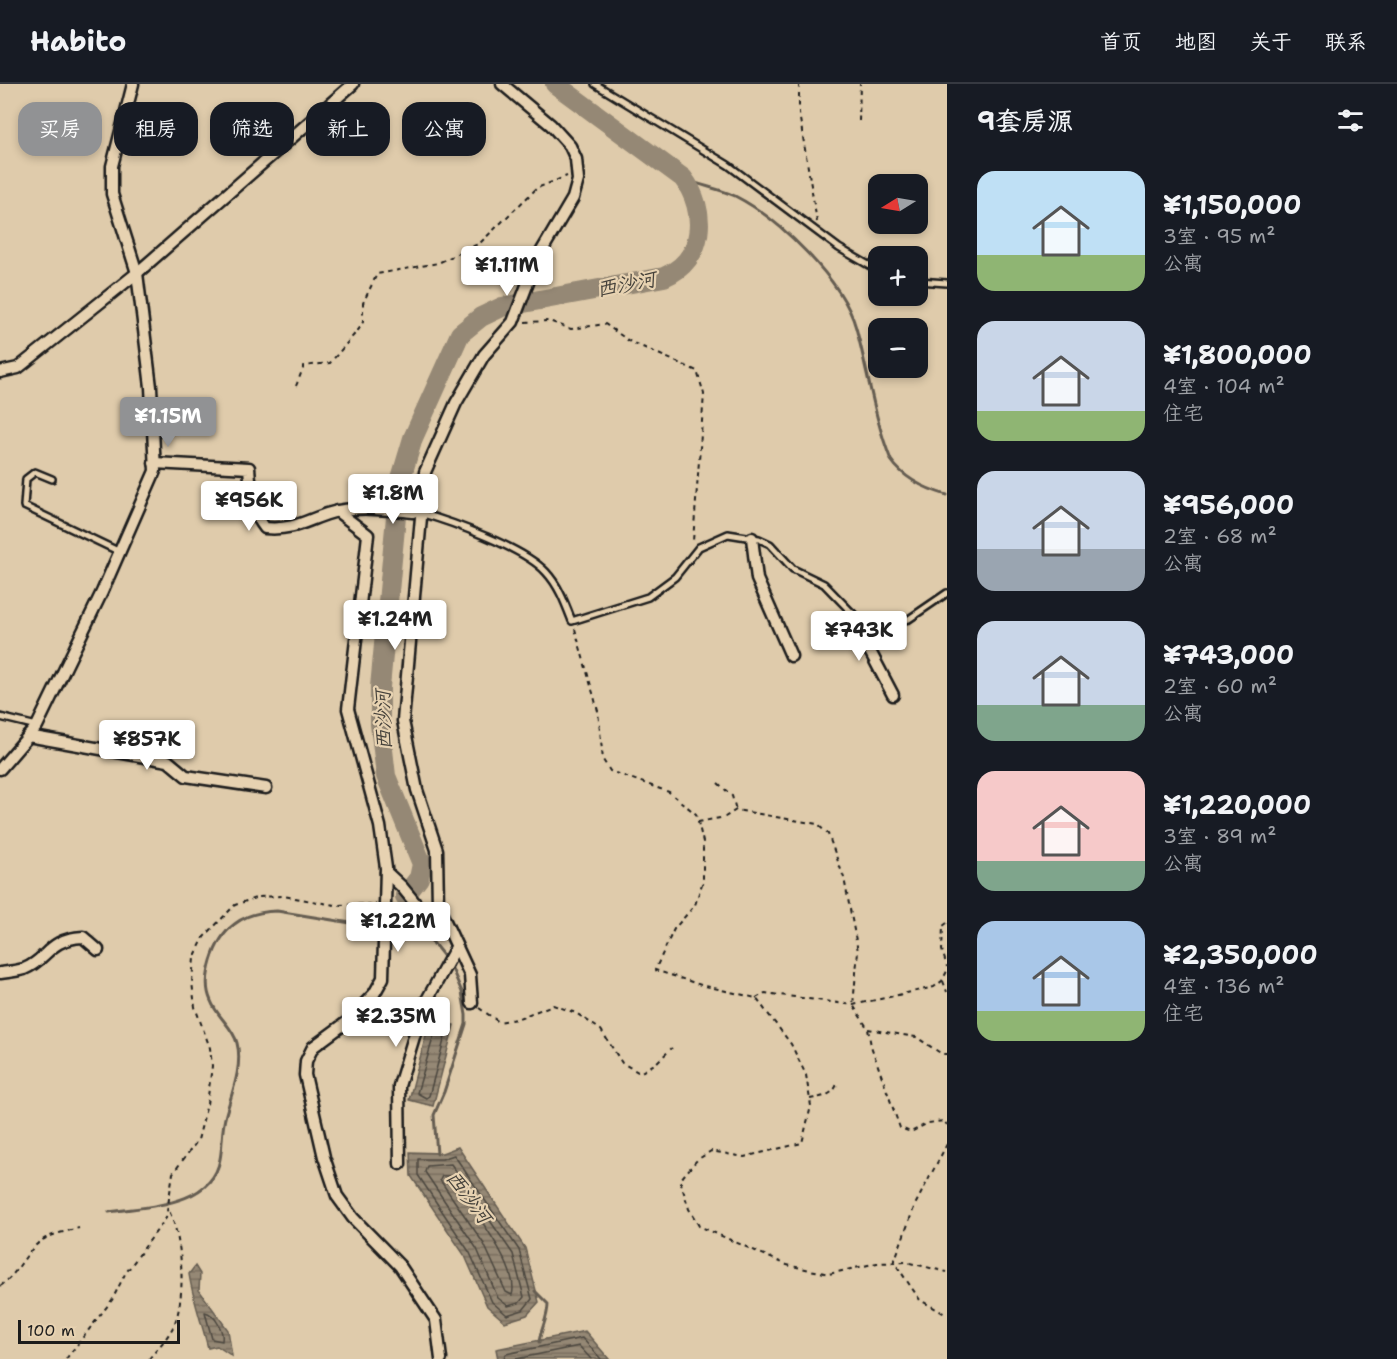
<!DOCTYPE html>
<html lang="zh">
<head>
<meta charset="utf-8">
<style>
	body { margin:0; font-family:"Shantell Sans","LXGW WenKai TC",sans-serif; background:#242831; color:#f1f3f6; height:100vh; display:flex; flex-direction:column; font-size:22px; white-space:nowrap }
	* { box-sizing:border-box; margin:0 }
	p { font-size:20px; color:#9ea1a6 }
	.icon { flex:none; width:33px; height:33px; fill:none; stroke:currentColor; stroke-width:2; stroke-linecap:round; stroke-linejoin:round }
	.map { position:relative; flex:1; overflow:hidden }
	.drawer { display:flex; flex-direction:column; background:#171b24; width:450px }
	.drawer>* { flex:none }
	.banner { position:absolute; left:18px; top:18px; width:570px; height:54px; display:flex; gap:12px }
	.needle { width:39px; rotate:259deg }
	.controls { position:absolute; left:868px; top:90px; display:grid; gap:12px }
	.controls a { display:grid; place-items:center; width:60px; height:60px; border-radius:12px; background:#171b24; box-shadow:0 3px 9px #0003; font-size:30px }
	.scale { position:absolute; left:18px; bottom:15px; width:162px; box-sizing:border-box; padding-left:6px; border:3px solid #1c1c1c; border-top:0; font-size:16px; line-height:21px; white-space:nowrap; color:#1c1c1c; -webkit-text-stroke:4px #e7d2b1; paint-order:stroke }
	.price { position:absolute; translate:-50% -51px; padding:0 14px; border-radius:6px; background:#fff; color:#222; font-size:20px; line-height:39px; filter:drop-shadow(0 2px 3px #0008) }
	.price::after { content:''; position:absolute; left:50%; top:36px; width:18px; height:14px; margin-left:-9px; background:inherit; clip-path:polygon(0 0,100% 0,50% 100%) }
	.price.active { background:#919294; color:#fff }
	ul { padding:0; list-style:none }
	li { display:flex; align-items:center; gap:18px; height:150px; padding:0 30px }
	li span { display:grid; place-items:center; flex:none; width:168px; height:120px; border-radius:18px; color:#555 }
	li>.icon { margin-inline-start:auto }
	span .icon { width:72px; height:72px; fill:#fffc; stroke-width:1 }
	li b { font-size:26px }
	h2 { display:flex; justify-content:space-between; align-items:center; height:72px; padding:0 30px; font-size:26px }
	.tag { padding:0 21px; border-radius:18px; background:#171b24; box-shadow:0 3px 9px #0003; font-size:21px; line-height:54px }
	.tag.active { background:#919294; color:#fff }
	header { display:flex; align-items:center; gap:36px; box-sizing:border-box; height:84px; padding:0 30px; background:#171b24; border-bottom:2px solid #363941 }
	header strong { font-size:28px }
	nav { display:flex; gap:33px; margin-inline-start:auto; font-size:21px }
	main { display:flex; flex:1; min-height:0 }
	.map>svg:first-child { display:block }
	.water { fill:url(#water-rules); stroke:#655d51; stroke-width:1.5 }
	.lines { fill:none; stroke-linecap:round; stroke-linejoin:round }
	.shore { stroke:#4c473f; stroke-width:1.5 }
	.stream { stroke:#655d51; stroke-width:3 }
	.river { stroke:#958874; stroke-width:20 }
	.lane-casing { stroke:#1c1c1c; stroke-width:10 }
	.street-casing { stroke:#1c1c1c; stroke-width:15 }
	.path { stroke:#1c1c1c; stroke-width:2; stroke-dasharray:4.5 4.5; stroke-linecap:butt }
	.lane { stroke:#e7d2b1; stroke-width:5 }
	.street { stroke:#e7d2b1; stroke-width:10 }
	.labels { text-anchor:middle; stroke-width:4.5; stroke-linejoin:round; paint-order:stroke }
	.water-label { font-size:20px; font-style:italic; fill:#46423b; stroke:#e7d2b1 }
</style>
</head>
<body>
<header>
<strong>Habito</strong>
<nav><a>首页</a><a>地图</a><a>关于</a><a>联系</a></nav>
</header>
<main>
<div class="map">
<svg width="947" height="1275" viewBox="0 0 947 1275">
	<defs>
		<pattern id="water-rules" width="6" height="5" patternUnits="userSpaceOnUse" patternTransform="scale(1.5)"><rect width="6" height="5" fill="#958874"/><path d="M0 2.5h6" fill="none" stroke="#796e5e"/></pattern>
	</defs>
	<rect width="100%" height="100%" fill="#dfcbab"/>
	<filter id="ink" filterUnits="userSpaceOnUse"><feTurbulence type="fractalNoise" baseFrequency=".0167" numOctaves="2"/><feDisplacementMap in="SourceGraphic" scale="12" xChannelSelector="R" yChannelSelector="G"/><feConvolveMatrix kernelMatrix="1 2 1 2 8 2 1 2 1" color-interpolation-filters="sRGB"/></filter>
	<g filter="url(#ink)">
		<g class="water">
			<polygon points="430,936 454,941 433,1022 409,1016"/>
			<polygon points="458,1063 525,1164 539,1218 527,1231 505,1238 487,1222 465,1172 411,1092 410,1068 442,1069"/>
			<path d="M195 1182 200 1190 199 1206 228 1246 232 1272 217 1262 208 1264C202 1239 193 1216 189 1190Z"/>
			<polygon points="585,1247 609,1275 498,1275 496,1265"/>
		</g>
		<g class="lines">
			<g class="shore">
				<polygon points="436,944 444,946 446,949 429,1012 426,1014 417,1009"/>
				<polygon points="454,1071 519,1166 532,1215 523,1226 507,1231 492,1218 470,1169 418,1091 418,1075 442,1075"/>
				<polygon points="451,1080 513,1170 524,1213 519,1219 508,1222 498,1214 477,1165 425,1088 427,1082"/>
				<path d="M442 1092H450C466 1117 521 1183 512 1211L506 1208 484 1160 440 1096Z"/>
				<path d="M205 1228C215 1230 224 1247 222 1257L212 1255Z"/>
				<polyline points="504,1275 506,1270 582,1254 601,1275"/>
				<polyline points="516,1275 579,1262 591,1275"/>
			</g>
			<g class="stream">
				<path d="M683 94C700 102 718 104 735 112 778 134 843 196 856 244 868 287 874 334 891 376 904 395 926 405 947 411"/>
				<polyline points="388,837 415,829 427,842 430,855 450,880 462,908 466,931 466,940 444,1008 434,1031 437,1070"/>
				<path d="M109 1128C145 1122 212 1123 220 1075 223 1060 221 1047 226 1030 232 1009 243 981 237 959 233 943 217 933 211 917 205 904 207 891 211 877 221 844 242 828 277 827L363 841 382 839"/>
				<path d="M535 1207 548 1220C548 1234 541 1244 539 1258"/>
			</g>
			<path class="river" d="M415 829 405 812 419 794 422 780 386 692 380 640V603L399 401 413 354 460 250 481 233 502 223 664 193C705 176 708 127 683 94L555 0"/>
			<defs>
				<g id="lane">
					<polyline points="595,0 728,81 839,164 879,187"/>
					<polyline points="918,197 947,199"/>
					<polyline points="52,395 35,388 26,395 24,422 120,468"/>
					<path d="M420 429C452 438 524 464 546 488 559 502 565 519 572 537L648 513 675 493 699 463 728 450 759 455 770 460 793 485 824 500 859 536 890 539 909 535 947 509"/>
					<polyline points="0,633 37,642"/>
				</g>
				<g id="street">
					<polyline points="0,288 18,284 137,189 353,0"/>
					<path d="M154 379 249 384C251 406 251 427 265 444 298 447 310 433 338 427 363 422 389 426 413 428"/>
					<polyline points="337,427 368,451 348,625 380,742 386,784 383,894 374,910 347,938 313,963 306,977 305,991 324,1073 337,1112 353,1134 400,1182 436,1236 441,1275"/>
					<polyline points="752,454 757,495 791,572"/>
					<polyline points="851,531 893,611"/>
					<polyline points="28,652 168,677 186,692 266,704"/>
					<polyline points="0,685 37,642 102,508 155,387 151,303 137,189 112,110 112,82 133,0"/>
					<polyline points="386,788 402,803 424,830 445,840"/>
					<path d="M0 889C8 888 17 887 24 885 48 876 47 855 83 853L98 866"/>
					<polyline points="472,919 470,891 438,822 437,766 417,706 403,637 425,388 456,319 484,271 513,238 537,175 573,114 578,96 576,75 570,62 551,41 502,0"/>
					<polyline points="400,1080 399,1002 423,923 455,865"/>
				</g>
			</defs>
			<use href="#lane" class="lane-casing"/>
			<use href="#street" class="street-casing"/>
			<g class="path">
				<polyline points="799,0 799,29 817,138"/>
				<polyline points="859,37 860,0"/>
				<polyline points="525,238 549,237 571,245 605,240 629,257 697,287 704,310 693,457"/>
				<polyline points="296,302 304,282 330,279 359,245 363,238 363,219 377,190 438,179 480,159 537,104 567,92"/>
				<polyline points="575,545 598,627 603,676 610,687 669,708 696,730 703,758 703,797 695,821 674,845 655,886 701,901 756,914 791,960 806,991 811,1022 802,1059 744,1073 711,1067 697,1076 680,1096 689,1125 699,1142 787,1181 829,1190 877,1179 906,1178 947,1188"/>
				<polyline points="718,699 732,712 736,726"/>
				<polyline points="698,738 725,733 736,726 817,740 828,750 844,794 858,867 853,921 868,945 871,962 900,1044 911,1048 928,1039 944,1037 947,1041"/>
				<polyline points="947,839 943,842 942,866 947,883"/>
				<polyline points="943,897 947,908"/>
				<polyline points="756,914 765,909 853,921 934,903 942,897 947,887"/>
				<polyline points="479,924 499,938 516,935 553,921 576,929 601,946 622,979 640,989 656,979 672,964"/>
				<polyline points="868,945 916,953 942,970 947,970"/>
				<path d="M810 1015C821 1013 833 1012 837 1000"/>
				<polyline points="947,1060 915,1121 894,1178 920,1216 947,1231"/>
				<path d="M0 1202C19 1190 26 1164 46 1154 56 1149 68 1147 79 1144"/>
				<polyline points="66,1275 112,1216 125,1190 166,1134 173,1089 198,1056 207,1020 212,982 210,964 195,923 192,898 194,874 204,853 235,821 258,813 283,812 335,821 376,820"/>
				<path d="M149 1275C156 1266 166 1256 172 1245 187 1218 183 1155 169 1127"/>
			</g>
			<use href="#lane" class="lane"/>
			<use href="#street" class="street"/>
		</g>
	</g>
	<g class="labels">
		<g class="water-label">
			<text transform="translate(626 200) rotate(-11)" y="7">西沙河</text>
			<text transform="translate(383 636) rotate(-92)" y="7">西沙河</text>
			<text transform="translate(469 1113) rotate(53)" y="7">西沙河</text>
		</g>
	</g>
</svg>
<div class="controls">
<a><svg class="needle" viewBox="-14 -14 28 28"><path d="M0-13l5 13h-10z" fill="#e53935"/><path d="M0 13l5-13h-10z" fill="#9ea1a6"/></svg></a>
<a>+</a>
<a>−</a>
</div>
<div class="scale">100 m</div>
<b class="price" style="left:507px;top:213px">¥1.11M</b>
<b class="price active" style="left:168px;top:364px">¥1.15M</b>
<b class="price" style="left:393px;top:441px">¥1.8M</b>
<b class="price" style="left:249px;top:448px">¥956K</b>
<b class="price" style="left:395px;top:567px">¥1.24M</b>
<b class="price" style="left:859px;top:578px">¥743K</b>
<b class="price" style="left:147px;top:687px">¥857K</b>
<b class="price" style="left:398px;top:869px">¥1.22M</b>
<b class="price" style="left:396px;top:964px">¥2.35M</b>
<div class="banner">
<a class="tag active">买房</a>
<a class="tag">租房</a>
<a class="tag">筛选</a>
<a class="tag">新上</a>
<a class="tag">公寓</a>
</div>
</div>
<section class="drawer">
<h2>9套房源<svg class="icon" aria-label="filters" viewBox="0 0 24 24"><path d="M4 7h16M4 17h16"/><circle cx="9" cy="7" r="2"/><circle cx="15" cy="17" r="2"/></svg></h2>
<ul>
<li><span style="background:linear-gradient(#bfe0f5 70%,#8fb573 0)"><svg class="icon" aria-label="home" viewBox="0 0 24 24"><path d="M3 11l9-7 9 7M6 9v11h12V9"/></svg></span><div><b>¥1,150,000</b><p>3室 · 95 m²</p><p>公寓</p></div></li>
<li><span style="background:linear-gradient(#c9d6e8 75%,#8fb573 0)"><svg class="icon" aria-label="home" viewBox="0 0 24 24"><path d="M3 11l9-7 9 7M6 9v11h12V9"/></svg></span><div><b>¥1,800,000</b><p>4室 · 104 m²</p><p>住宅</p></div></li>
<li><span style="background:linear-gradient(#c9d6e8 65%,#9aa5b1 0)"><svg class="icon" aria-label="home" viewBox="0 0 24 24"><path d="M3 11l9-7 9 7M6 9v11h12V9"/></svg></span><div><b>¥956,000</b><p>2室 · 68 m²</p><p>公寓</p></div></li>
<li><span style="background:linear-gradient(#c9d6e8 70%,#7fa58c 0)"><svg class="icon" aria-label="home" viewBox="0 0 24 24"><path d="M3 11l9-7 9 7M6 9v11h12V9"/></svg></span><div><b>¥743,000</b><p>2室 · 60 m²</p><p>公寓</p></div></li>
<li><span style="background:linear-gradient(#f6c9c9 75%,#7fa58c 0)"><svg class="icon" aria-label="home" viewBox="0 0 24 24"><path d="M3 11l9-7 9 7M6 9v11h12V9"/></svg></span><div><b>¥1,220,000</b><p>3室 · 89 m²</p><p>公寓</p></div></li>
<li><span style="background:linear-gradient(#a9c7e8 75%,#8fb573 0)"><svg class="icon" aria-label="home" viewBox="0 0 24 24"><path d="M3 11l9-7 9 7M6 9v11h12V9"/></svg></span><div><b>¥2,350,000</b><p>4室 · 136 m²</p><p>住宅</p></div></li>
</ul>
</section>
</main>
</body>
</html>
